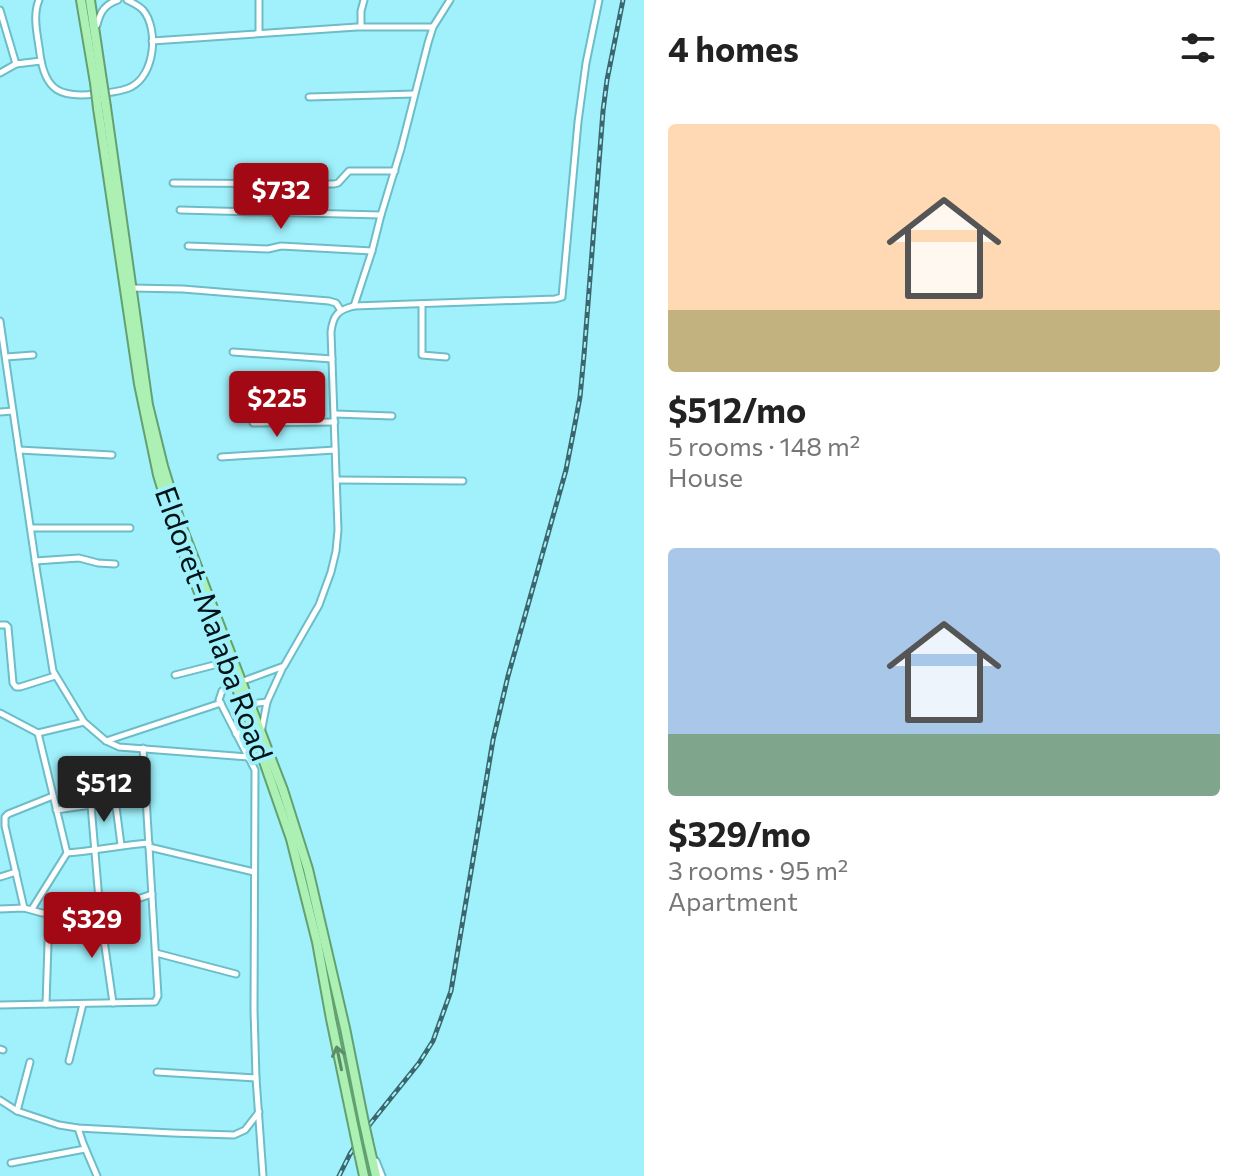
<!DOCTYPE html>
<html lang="en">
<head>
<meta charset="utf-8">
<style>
	body { margin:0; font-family:Commissioner,sans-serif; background:#f2f2f2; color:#222; height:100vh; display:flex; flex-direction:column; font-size:30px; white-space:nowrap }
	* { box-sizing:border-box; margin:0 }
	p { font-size:26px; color:#767676 }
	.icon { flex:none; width:44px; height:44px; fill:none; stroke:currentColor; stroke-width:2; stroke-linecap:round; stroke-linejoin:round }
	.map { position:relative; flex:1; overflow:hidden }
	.side { display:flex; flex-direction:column; background:#fff; width:600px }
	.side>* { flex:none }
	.price { position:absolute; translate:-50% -68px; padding:0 18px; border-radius:8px; background:#a30915; color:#fff; font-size:26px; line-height:52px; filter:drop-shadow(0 2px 4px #0008) }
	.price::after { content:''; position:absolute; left:50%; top:48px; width:24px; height:18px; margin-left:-12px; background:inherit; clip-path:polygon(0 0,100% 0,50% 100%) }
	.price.on { background:#222; color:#fff }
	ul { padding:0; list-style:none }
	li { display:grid; align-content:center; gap:16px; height:424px; padding:0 24px }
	li span { display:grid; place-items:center; height:248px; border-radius:8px; color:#555 }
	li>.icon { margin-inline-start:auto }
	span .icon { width:144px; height:144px; fill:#fffc; stroke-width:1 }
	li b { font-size:34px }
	h2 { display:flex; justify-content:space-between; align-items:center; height:96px; padding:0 24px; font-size:34px }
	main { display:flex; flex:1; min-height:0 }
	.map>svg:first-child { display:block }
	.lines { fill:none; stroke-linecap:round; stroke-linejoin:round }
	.minor-casing { stroke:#6cbdc7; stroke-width:9 }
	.trunk-casing { stroke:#63a170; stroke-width:12 }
	.minor { stroke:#fff; stroke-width:5 }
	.trunk { stroke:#acf0b3; stroke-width:8 }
	.rail-casing { stroke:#3c666c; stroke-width:5 }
	.rail { stroke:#a0f1fc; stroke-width:2; stroke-dasharray:6; stroke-linecap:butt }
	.trunk-bridge-casing { stroke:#63a170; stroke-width:12; stroke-linecap:butt }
	.trunk-bridge { stroke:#acf0b3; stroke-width:8 }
	.oneway { stroke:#5f8d6c }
	.labels { text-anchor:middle; stroke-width:8; stroke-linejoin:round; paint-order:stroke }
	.street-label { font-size:30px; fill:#001316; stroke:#a0f1fc }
</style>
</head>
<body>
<main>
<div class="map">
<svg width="644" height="1176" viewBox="0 0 644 1176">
	<rect width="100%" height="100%" fill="#a0f1fc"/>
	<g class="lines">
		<defs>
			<g id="minor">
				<path d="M39 0C32 16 38 37 40 54 45 91 61 98 95 94 106 93 121 92 131 87 155 75 159 29 143 10 138 5 133 3 127 0"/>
				<polyline points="0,10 16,64"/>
				<path d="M97 25C100 12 105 4 118 0"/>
				<polyline points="361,26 361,11 364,0"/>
				<polyline points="259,33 259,0"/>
				<polyline points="152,41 357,27 433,27"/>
				<polyline points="0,73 16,64 41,61"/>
				<polyline points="309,97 414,94"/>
				<polyline points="173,183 334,184 338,183 349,171 395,171"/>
				<polyline points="180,210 381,215"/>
				<polyline points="188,246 268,249 281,246 372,251"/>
				<polyline points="131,288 183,289 329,301 336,303 340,309"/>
				<polyline points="422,304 422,355 446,357"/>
				<polyline points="354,306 372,251 381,215 401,149 428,43 433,27 450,0"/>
				<polyline points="0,321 13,411 0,412"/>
				<polyline points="233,352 332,359"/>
				<polyline points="6,357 33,355"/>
				<polyline points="13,411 37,573 53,671 84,722 106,741 119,747 248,757"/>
				<polyline points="335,414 392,416"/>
				<polyline points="253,423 335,422"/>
				<polyline points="19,450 112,455"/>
				<polyline points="221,457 335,450"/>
				<polyline points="337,480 463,481"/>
				<polyline points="31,528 130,528"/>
				<polyline points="35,561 79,558 98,563 115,564"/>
				<polyline points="0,625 6,625 8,627 13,683 16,687 20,687 55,676"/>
				<polyline points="175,675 226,662"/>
				<path d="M246 680 284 666 319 605 331 572 336 551 338 530 331 332C333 315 338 310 354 306L555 299 562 297 578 122 586 63 599 0"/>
				<polyline points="229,686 222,691 219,700 255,770 254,1010 256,1078 263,1176"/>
				<polyline points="250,704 267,702"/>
				<polyline points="0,713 38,733 84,722"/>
				<polyline points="261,733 267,702 283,667"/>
				<polyline points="236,734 252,727"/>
				<polyline points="106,741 221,703"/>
				<polyline points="115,799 121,845"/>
				<polyline points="91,805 100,912 113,1003"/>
				<polyline points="56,810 91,805 145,791"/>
				<polyline points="149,847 254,872"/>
				<path d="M67 853C95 851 121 845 149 843"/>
				<polyline points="0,877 16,872"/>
				<polyline points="24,908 5,826 5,817 8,814 53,796"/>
				<polyline points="0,909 24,908 42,913 100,912 152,894"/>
				<polyline points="32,909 67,853 38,733"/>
				<polyline points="156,953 236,974"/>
				<polyline points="46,1004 49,913"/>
				<polyline points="0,1005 155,1002 158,996 143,748"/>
				<polyline points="0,1049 3,1050"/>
				<polyline points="69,1061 83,1004"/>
				<polyline points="157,1072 256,1078"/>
				<polyline points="0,1100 17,1111 59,1125 78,1128 172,1133 234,1135 245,1130 259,1112"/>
				<polyline points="17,1111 30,1062"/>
				<polyline points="78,1128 83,1143 97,1176"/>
				<polyline points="376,1161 382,1176"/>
				<polyline points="11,1163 85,1149"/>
			</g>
			<g id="trunk">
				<polyline points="81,0 95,83"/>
				<polyline points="90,0 102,81"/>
				<polyline points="106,107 148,405 163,466 181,525 283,790 308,869 345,1028 364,1123"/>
				<polyline points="98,108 139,384 158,475 176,534 252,727 291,839 317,942 331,1019 355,1134"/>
				<polyline points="368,1141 376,1176"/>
				<polyline points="359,1153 364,1176"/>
			</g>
		</defs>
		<use href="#minor" class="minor-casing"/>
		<use href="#trunk" class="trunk-casing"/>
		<use href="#minor" class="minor"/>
		<use href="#trunk" class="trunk"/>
		<defs>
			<polyline id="rail" points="339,1176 350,1154 370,1124 419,1063 433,1041 451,991 493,740 508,676 566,470 573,434 580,397 584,355 603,111 607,80 623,0"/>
		</defs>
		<use href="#rail" class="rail-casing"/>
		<use href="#rail" class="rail"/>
		<defs>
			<g id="trunk-bridge">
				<polyline points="102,81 106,107"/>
				<polyline points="95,83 98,108"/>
				<polyline points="364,1123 368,1141"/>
				<polyline points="355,1134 359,1153"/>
			</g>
		</defs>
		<use href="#trunk-bridge" class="trunk-bridge-casing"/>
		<use href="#trunk-bridge" class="trunk-bridge"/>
	</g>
	<defs><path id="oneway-shaft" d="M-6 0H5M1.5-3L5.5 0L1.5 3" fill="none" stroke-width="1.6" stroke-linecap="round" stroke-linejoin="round" transform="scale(2)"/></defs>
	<use class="oneway" href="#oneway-shaft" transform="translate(339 1058) rotate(-102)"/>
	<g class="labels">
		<g class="street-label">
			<text transform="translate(213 624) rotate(70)" y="10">Eldoret-Malaba Road</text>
		</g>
	</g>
</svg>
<b class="price" style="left:281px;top:231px">$732</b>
<b class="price" style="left:277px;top:439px">$225</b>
<b class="price on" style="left:104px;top:824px">$512</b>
<b class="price" style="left:92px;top:960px">$329</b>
</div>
<section class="side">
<h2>4 homes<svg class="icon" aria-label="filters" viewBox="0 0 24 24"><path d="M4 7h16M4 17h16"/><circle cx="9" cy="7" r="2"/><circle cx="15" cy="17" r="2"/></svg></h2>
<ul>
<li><span style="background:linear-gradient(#ffd9b3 75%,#c2b280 0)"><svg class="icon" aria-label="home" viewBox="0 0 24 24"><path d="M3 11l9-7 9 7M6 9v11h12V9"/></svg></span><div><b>$512/mo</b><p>5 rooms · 148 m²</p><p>House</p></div></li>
<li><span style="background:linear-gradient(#a9c7e8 75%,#7fa58c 0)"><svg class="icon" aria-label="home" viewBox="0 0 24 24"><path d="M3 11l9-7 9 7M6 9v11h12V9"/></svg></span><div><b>$329/mo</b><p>3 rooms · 95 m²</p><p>Apartment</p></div></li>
</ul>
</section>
</main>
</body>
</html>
